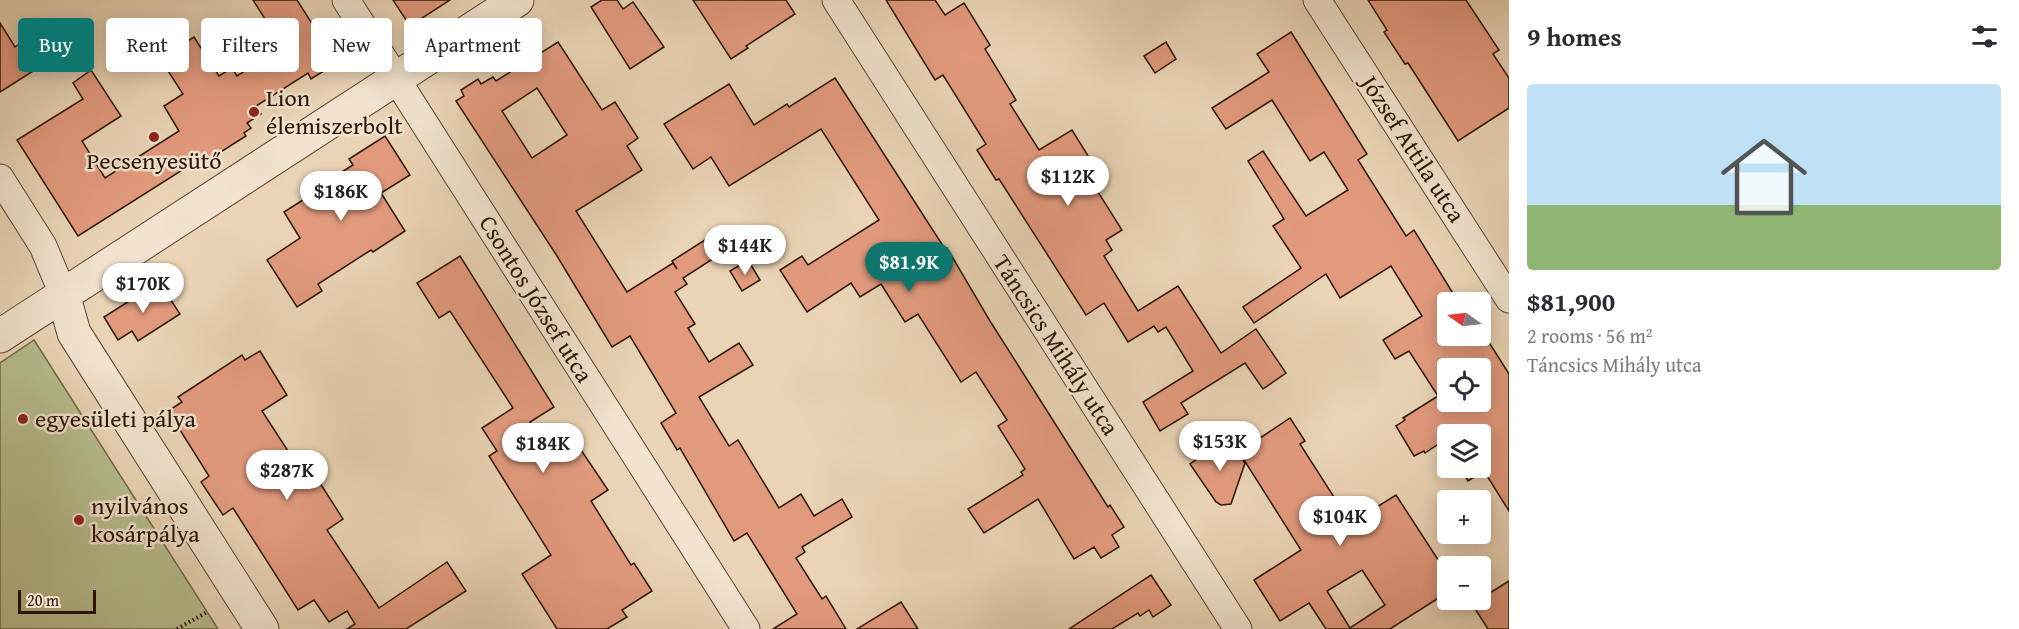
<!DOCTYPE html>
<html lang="en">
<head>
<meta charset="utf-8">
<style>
	body { margin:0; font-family:"Gentium Book Plus",serif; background:#f7f7f7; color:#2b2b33; height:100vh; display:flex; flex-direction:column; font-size:22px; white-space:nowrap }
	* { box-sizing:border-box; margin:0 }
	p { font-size:20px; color:#7c7c81 }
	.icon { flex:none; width:33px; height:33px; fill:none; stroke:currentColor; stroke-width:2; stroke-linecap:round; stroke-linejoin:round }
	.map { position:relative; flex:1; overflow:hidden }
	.drawer { display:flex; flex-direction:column; background:#fff; width:510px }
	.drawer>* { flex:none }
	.top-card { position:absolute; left:18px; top:18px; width:570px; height:54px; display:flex; gap:12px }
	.needle { width:39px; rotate:284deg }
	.fabs { position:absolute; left:1437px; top:292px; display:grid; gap:12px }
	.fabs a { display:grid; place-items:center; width:54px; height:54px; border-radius:6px; background:#fff; box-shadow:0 3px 15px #0003; font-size:30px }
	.scale { position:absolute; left:18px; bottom:15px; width:78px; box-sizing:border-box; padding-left:6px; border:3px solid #2c1606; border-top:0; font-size:16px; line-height:21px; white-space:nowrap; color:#2c1606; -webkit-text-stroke:4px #f1e3cf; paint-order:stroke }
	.price { position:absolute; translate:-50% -51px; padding:0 14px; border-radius:21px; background:#fff; color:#222; font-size:20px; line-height:39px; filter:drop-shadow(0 2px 3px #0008) }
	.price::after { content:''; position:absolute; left:50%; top:36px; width:18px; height:14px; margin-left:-9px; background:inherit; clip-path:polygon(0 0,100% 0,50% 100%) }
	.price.selected { background:#0f766e; color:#fff }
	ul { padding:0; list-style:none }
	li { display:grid; align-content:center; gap:12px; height:318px; padding:0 18px }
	li span { display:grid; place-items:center; height:186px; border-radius:6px; color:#555 }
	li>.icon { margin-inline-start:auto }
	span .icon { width:108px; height:108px; fill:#fffc; stroke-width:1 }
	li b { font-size:26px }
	h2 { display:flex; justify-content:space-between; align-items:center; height:72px; padding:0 18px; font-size:26px }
	.pill { padding:0 21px; border-radius:6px; background:#fff; box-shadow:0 3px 15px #0003; font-size:21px; line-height:54px }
	.pill.selected { background:#0f766e; color:#fff }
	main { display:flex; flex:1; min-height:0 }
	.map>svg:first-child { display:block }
	.green { fill:#b6bd8e; stroke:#716a4a; stroke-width:1.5 }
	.building { fill:#e29a7d; stroke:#2c1606; stroke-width:1.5; fill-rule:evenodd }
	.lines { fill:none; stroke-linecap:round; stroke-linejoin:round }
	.minor-casing { stroke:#5c4632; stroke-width:29 }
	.tertiary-casing { stroke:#5c4632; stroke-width:35 }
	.path { stroke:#2c1606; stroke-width:4; stroke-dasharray:1.5 3; stroke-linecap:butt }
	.minor { stroke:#f1e3cf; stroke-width:27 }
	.tertiary { stroke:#f1e3cf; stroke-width:33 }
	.poi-dot { fill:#8f2418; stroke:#f1e3cf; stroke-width:2 }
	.labels { text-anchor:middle; stroke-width:5; stroke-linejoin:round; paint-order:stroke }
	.poi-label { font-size:24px; fill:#2c1606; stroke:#f1e3cf; text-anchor:start }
	.street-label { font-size:24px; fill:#2c1606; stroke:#f1e3cf }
</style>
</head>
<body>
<main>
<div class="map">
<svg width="1509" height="629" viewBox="0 0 1509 629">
	<rect width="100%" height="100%" fill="#ead4b5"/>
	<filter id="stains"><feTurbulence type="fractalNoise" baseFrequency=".00333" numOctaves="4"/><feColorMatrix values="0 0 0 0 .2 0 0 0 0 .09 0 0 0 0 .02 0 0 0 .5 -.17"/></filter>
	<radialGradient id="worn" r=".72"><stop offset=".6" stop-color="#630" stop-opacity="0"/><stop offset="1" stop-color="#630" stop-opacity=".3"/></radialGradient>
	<polygon class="green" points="34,340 218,629 0,629 0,363"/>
	<g class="building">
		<polygon points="253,0 297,0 337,63 311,79 308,73 256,106 261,114 247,123 251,128 244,133 246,136 205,162 203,159 199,162 198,160 78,236 17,140 83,99 73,83 91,70 121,116 82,141 105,178 179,131 164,106 183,94 146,37 166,24 180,46 194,37 219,76 232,68 237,76 283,47"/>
		<polygon points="393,0 450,0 410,26"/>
		<polygon points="602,0 617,0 623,9 633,2 664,47 630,69 591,7"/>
		<polygon points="693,0 786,0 795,14 746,46 748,48 731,59"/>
		<polygon points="886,0 935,0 945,15 964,3 990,45 985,49 1016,100 1010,104 1039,150 1072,130 1100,175 1091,181 1122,230 1106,240 1112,250 1104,256 1138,311 1178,286 1221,353 1256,329 1286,373 1263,389 1245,363 1181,403 1188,414 1160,431 1143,402 1193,371 1166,327 1158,332 1154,326 1128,342 1104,303 1086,315 999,179 996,180 977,150 986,144 943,75 935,80"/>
		<polygon points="1368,0 1466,0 1499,50 1493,54 1509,78 1509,108 1458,141 1408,63 1405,64 1384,32 1387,30"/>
		<polygon points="0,23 15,47 21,43 38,68 0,92"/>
		<path d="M1291 32 1367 154 1358 160 1406 236 1414 230 1454 295 1459 293 1465 303H1448V336H1480V328L1509 374V511L1484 471 1468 481 1460 468H1480V435H1448V448L1443 441 1425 453 1424 451 1414 456 1396 426 1405 420 1403 418 1438 396 1409 351 1395 359 1383 340 1422 316 1391 266 1340 298 1326 274 1254 323 1243 307 1301 268 1273 226 1284 219 1248 161 1263 151 1306 216 1348 190 1324 152 1310 161 1272 100 1226 129 1212 108 1269 72 1257 54ZM1448 369H1480V402H1448Z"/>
		<path d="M558 42 602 110 615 102 638 138 627 146 642 170 576 211 627 292 673 263 677 269 672 261 711 236 722 253 683 278 687 284 675 292 695 324 688 328 709 362 739 343 753 365 699 397 729 446 738 440 779 508 801 494 814 516 842 499 852 517 802 547 805 552 796 558 822 599 826 596 846 629H773L797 614 747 533 734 541 680 448 677 450 661 423 676 413 630 336 612 347 557 256 456 101 464 96 461 90 478 79 481 84 493 77 496 81ZM537 88 567 135 532 158 502 111Z"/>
		<polygon points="1166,42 1176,59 1155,73 1144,56"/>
		<polygon points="835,78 945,249 947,248 990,321 1108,507 1110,505 1124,527 1112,535 1119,547 1101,558 1094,547 1074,559 1038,499 984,533 968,509 1023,475 1021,472 1025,469 998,426 1007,420 976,372 961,382 918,314 905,322 881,284 860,297 851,283 807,312 780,270 802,256 808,265 879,220 821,129 729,186 711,157 693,169 664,124 729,84 754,125 787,104 789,107"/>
		<polygon points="385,136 410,175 381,193 405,231 373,252 371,250 318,284 322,291 297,307 267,260 300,238 284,212 328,184 326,182 353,165 349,159"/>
		<polygon points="460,256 554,407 530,422 551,456 575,441 608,490 591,501 631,565 634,563 652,591 622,610 627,617 607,629 557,629 522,574 551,555 489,456 497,451 482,428 513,408 450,311 439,318 417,283"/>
		<polygon points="748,260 760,280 742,291 730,271"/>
		<polygon points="159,282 180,314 138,341 132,331 118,340 104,317"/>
		<polygon points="260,351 287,395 262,411 312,488 320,483 343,519 327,530 379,608 447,562 466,591 406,629 347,629 355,624 347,611 329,622 314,600 298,610 233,508 223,515 201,482 209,476 168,411 182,402 178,397 242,355 245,360"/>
		<path d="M1290 418 1305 441 1300 444 1348 519 1362 511 1364 515 1396 495 1448 575V592L1390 629H1326L1309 603 1280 621 1254 580 1301 550 1239 452ZM1362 570 1385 605 1350 628 1327 591Z"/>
		<polygon points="1228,438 1245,463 1231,504 1221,505 1216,502 1190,464"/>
		<polygon points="1151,575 1171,605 1153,617 1149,610 1140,616 1138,613 1112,629 1069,629"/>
		<polygon points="1509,581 1509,629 1488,629 1472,604"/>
		<polygon points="901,602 918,629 857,629"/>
	</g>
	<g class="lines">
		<defs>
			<g id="minor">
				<polyline points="346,0 746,629"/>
				<polyline points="836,0 1238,629"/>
				<polyline points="1317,0 1509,299"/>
				<polyline points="0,178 43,246 63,294"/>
			</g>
			<g id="tertiary">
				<polyline points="63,294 74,333 262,629"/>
				<polyline points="0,336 517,0"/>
			</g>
		</defs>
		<use href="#minor" class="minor-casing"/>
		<use href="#tertiary" class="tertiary-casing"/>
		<polyline class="path" points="177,629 207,612"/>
		<use href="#minor" class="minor"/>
		<use href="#tertiary" class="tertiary"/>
	</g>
	<g class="poi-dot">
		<circle cx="254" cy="112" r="6"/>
		<circle cx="154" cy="137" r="6"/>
		<circle cx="23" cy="419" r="6"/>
		<circle cx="79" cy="520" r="6"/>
	</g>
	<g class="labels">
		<g class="poi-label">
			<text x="266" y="106">Lion<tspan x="266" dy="28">élemiszerbolt</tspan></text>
			<text x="154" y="169" text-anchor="middle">Pecsenyesütő</text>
			<text x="35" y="427">egyesületi pálya</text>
			<text x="91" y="514">nyilvános<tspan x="91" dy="28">kosárpálya</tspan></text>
		</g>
		<g class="street-label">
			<text transform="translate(1413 149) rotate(57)" y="8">József Attila utca</text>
			<text transform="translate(536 299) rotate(58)" y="8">Csontos József utca</text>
			<text transform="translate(1056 345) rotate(57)" y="8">Táncsics Mihály utca</text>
		</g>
	</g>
	<rect width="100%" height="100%" filter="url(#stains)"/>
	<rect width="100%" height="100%" fill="url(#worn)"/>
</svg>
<div class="fabs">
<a><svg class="needle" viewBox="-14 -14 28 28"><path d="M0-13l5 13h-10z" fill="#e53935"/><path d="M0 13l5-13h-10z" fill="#7c7c81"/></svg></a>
<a><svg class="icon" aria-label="locate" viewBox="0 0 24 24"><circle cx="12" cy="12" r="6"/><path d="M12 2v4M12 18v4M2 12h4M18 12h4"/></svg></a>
<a><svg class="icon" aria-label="layers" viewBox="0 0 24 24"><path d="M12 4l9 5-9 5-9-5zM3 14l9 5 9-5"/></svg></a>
<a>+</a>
<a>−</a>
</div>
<div class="scale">20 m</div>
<b class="price" style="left:1068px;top:207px">$112K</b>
<b class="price" style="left:341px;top:222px">$186K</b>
<b class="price" style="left:745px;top:276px">$144K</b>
<b class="price selected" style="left:909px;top:293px">$81.9K</b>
<b class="price" style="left:143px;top:314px">$170K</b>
<b class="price" style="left:1220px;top:472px">$153K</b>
<b class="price" style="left:543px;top:474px">$184K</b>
<b class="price" style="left:287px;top:501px">$287K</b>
<b class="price" style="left:1340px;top:547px">$104K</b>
<div class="top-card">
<a class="pill selected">Buy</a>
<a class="pill">Rent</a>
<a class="pill">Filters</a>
<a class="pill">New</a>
<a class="pill">Apartment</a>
</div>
</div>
<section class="drawer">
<h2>9 homes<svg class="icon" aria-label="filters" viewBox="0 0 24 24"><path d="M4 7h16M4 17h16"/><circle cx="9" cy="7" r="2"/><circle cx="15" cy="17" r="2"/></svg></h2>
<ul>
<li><span style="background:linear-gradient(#bfe0f5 65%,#8fb573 0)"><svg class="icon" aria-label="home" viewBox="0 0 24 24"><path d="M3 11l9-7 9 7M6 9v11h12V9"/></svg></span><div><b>$81,900</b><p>2 rooms · 56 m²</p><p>Táncsics Mihály utca</p></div></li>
</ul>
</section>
</main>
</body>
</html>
